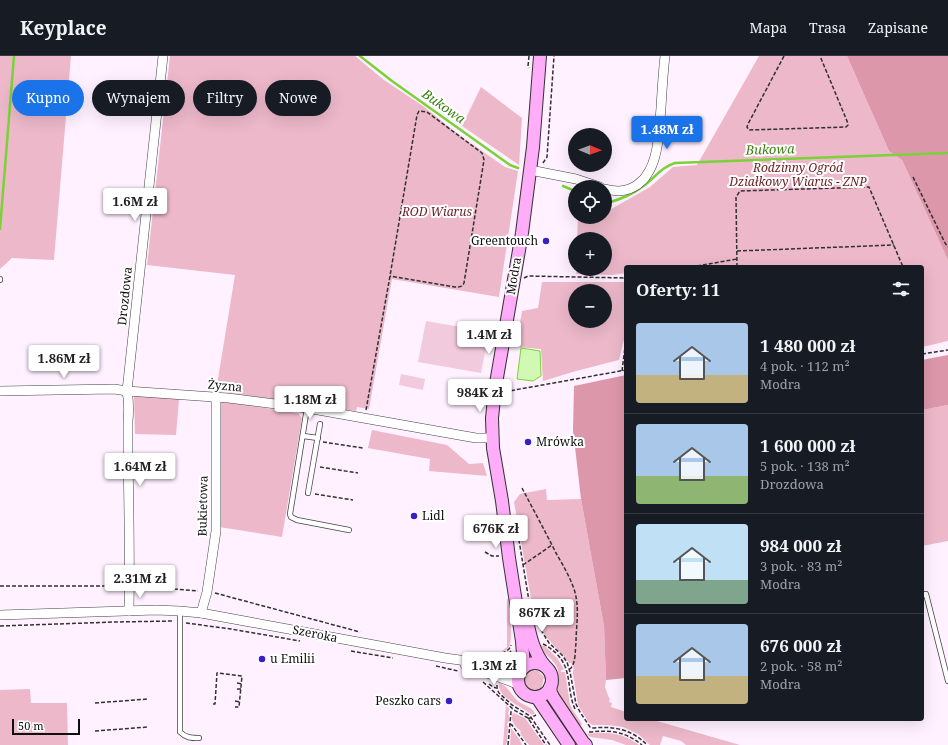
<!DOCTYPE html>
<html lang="pl">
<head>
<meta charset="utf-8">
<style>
	body { margin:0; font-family:"Noto Serif",serif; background:#242831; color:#f1f3f6; height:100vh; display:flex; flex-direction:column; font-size:15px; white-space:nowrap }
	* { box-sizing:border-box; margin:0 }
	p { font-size:13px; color:#9ea1a6 }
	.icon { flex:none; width:22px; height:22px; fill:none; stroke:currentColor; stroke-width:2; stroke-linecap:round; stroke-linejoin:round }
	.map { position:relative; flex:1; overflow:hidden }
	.side { position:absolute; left:624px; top:209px; width:300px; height:456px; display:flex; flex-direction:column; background:#171b24; border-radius:4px; box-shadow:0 4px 16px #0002 }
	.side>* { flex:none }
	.hud { position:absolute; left:12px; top:24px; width:380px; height:36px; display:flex; gap:8px }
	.needle { width:26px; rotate:91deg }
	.tools { position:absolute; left:568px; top:72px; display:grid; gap:8px }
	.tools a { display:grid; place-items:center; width:44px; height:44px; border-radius:50%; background:#171b24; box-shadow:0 4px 16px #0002; font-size:20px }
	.scale { position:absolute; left:12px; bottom:10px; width:68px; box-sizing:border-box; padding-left:4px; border:2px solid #0f0f0f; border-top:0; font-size:11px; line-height:14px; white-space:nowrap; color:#0f0f0f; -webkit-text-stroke:3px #fff; paint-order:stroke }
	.price { position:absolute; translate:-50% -34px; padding:0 9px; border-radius:4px; background:#fff; color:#222; font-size:13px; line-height:26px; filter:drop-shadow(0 1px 2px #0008) }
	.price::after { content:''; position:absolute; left:50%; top:24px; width:12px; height:9px; margin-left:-6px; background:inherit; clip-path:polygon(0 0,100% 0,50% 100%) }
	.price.active { background:#1a73e8; color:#fff }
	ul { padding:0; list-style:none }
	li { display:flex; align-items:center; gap:12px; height:100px; padding:0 12px }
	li+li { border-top:1px solid #363941 }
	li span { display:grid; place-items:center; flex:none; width:112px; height:80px; border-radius:4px; color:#555 }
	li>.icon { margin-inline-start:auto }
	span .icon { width:48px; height:48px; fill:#fffc; stroke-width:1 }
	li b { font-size:17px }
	h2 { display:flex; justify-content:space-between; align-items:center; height:48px; padding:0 12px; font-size:17px }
	.tag { padding:0 14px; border-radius:18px; background:#171b24; box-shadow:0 4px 16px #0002; font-size:14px; line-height:36px }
	.tag.active { background:#1a73e8; color:#fff }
	header { display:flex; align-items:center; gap:24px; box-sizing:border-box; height:56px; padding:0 20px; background:#171b24; border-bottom:1px solid #363941 }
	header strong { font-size:19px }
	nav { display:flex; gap:22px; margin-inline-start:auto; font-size:14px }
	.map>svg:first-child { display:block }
	.green { fill:#ecb8ca; fill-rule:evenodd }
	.forest { fill:#dd97aa }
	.pitch { fill:#f2cadd }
	.water { fill:#d2f9b3; stroke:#79d337 }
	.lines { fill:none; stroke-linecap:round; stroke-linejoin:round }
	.stream { stroke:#79d337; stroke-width:2.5 }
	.lane-casing { stroke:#424242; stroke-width:6 }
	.street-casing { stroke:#424242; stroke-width:10 }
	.secondary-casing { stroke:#313131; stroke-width:14 }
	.path { stroke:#313131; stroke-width:1.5; stroke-dasharray:4 2; stroke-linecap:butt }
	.lane { stroke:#fff; stroke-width:4.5 }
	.street { stroke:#fff; stroke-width:9 }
	.secondary { stroke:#ffacf9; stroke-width:12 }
	.poi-dot { fill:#3620c5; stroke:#fff; stroke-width:1.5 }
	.labels { text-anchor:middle; stroke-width:4; stroke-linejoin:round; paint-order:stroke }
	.park-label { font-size:12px; font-style:italic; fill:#6a1c1e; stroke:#fff }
	.poi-label { font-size:12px; fill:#0f0f0f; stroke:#fff; text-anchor:start }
	.street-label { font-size:12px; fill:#0f0f0f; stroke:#fff }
	.water-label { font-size:13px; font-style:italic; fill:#3c8212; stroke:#fff }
</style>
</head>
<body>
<header>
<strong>Keyplace</strong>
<nav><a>Mapa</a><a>Trasa</a><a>Zapisane</a></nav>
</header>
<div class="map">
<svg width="948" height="689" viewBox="0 0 948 689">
	<rect width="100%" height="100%" fill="#fff1ff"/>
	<g class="green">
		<polygon points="0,0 71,0 54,204 12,202 0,213"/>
		<polygon points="170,0 355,0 384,24 423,50 459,79 505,111 518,115 499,241 392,223 369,353 357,351 356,355 216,335 235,219 147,209"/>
		<polygon points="759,0 847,0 889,95 902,104 948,204 948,285 922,291 922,211 672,211 672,209 659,211 626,211 626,217 612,219 576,218 577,213 605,213 605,183 577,183 578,161 605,161 605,152 608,154 613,152 650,131 673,111 697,109"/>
		<polygon points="481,31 522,62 519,109 462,70"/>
		<path d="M542 226H626V270L625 280 619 304 576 315 543 325 541 293 516 291 522 255 538 252ZM575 235H605V265H575Z"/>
		<polygon points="134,339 179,343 176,379 135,378"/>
		<polygon points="220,345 298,357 302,362 282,481 219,471"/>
		<polygon points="948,349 948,485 922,490 922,354"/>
		<polygon points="372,374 447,389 469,408 483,407 487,420 429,415 430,403 368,392"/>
		<path d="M546 433 547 444 581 443 604 570 606 624 605 631 609 642H610L609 646 612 647 611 651 626 656V663H650L740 689H686L681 685 663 680 660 689H650L638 678 623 671 607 669H593L589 667 578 649 573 618V615L574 612 571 607H569C564 598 556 593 550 585 542 577 536 565 533 554L514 446 520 438Z"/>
		<path d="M508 542C510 552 513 583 509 591 507 594 504 595 501 596L507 591V544Z"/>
		<path d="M537 588 545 590 557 602 564 613 563 614H561V616H565L570 648 572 653 582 668 578 671 560 642 558 637V630C562 604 549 605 537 588Z"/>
		<path d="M531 614 538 615 544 621 542 630 540 635C527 637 519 628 525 616Z"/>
		<path d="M499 626 506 631 515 642 519 646 532 653 535 657 532 659C522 651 496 641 499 626Z"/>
		<polygon points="30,633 31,647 67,647 68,689 0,689 0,634"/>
		<polygon points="506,649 509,653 508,658 509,659 509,665 508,666 507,669 508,670 507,687 506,687 506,689 503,689"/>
		<path d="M513 657 525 662 527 665 544 689H529L528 687H527L520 677 521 676 519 673H518C514 668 510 664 513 657Z"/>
		<polygon points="511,672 520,684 522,689 510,689"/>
		<path d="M596 677C612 676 626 679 639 689H626L612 684 591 681 586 678Z"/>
	</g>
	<g class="forest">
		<polygon points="847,0 948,0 948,204 902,104 889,95"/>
		<polygon points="948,299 948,349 922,354 922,304"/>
		<polygon points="626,319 626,622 606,624 604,570 581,443 573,374 574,330"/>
	</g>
	<g class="pitch">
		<polygon points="426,265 489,276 481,317 418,306"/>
		<polygon points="401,318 425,323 423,334 399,329"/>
	</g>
	<polygon class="water" points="521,292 540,295 541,320 533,325 517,323"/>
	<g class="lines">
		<g class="stream">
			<polyline points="360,0 392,25 510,109 518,112"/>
			<polyline points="563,130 575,135"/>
			<path d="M605 147H608C620 143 632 139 642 131 654 123 661 111 675 107L948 97"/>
			<polyline points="0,173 14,0"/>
		</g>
		<defs>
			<g id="lane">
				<polyline points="0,224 0,223"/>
				<polyline points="307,352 290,458 291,461 297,464 349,474"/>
				<polyline points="303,380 318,382"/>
				<polyline points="308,437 320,368"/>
				<polyline points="922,539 926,538 948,625"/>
				<path d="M180 555V676C186 682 191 682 199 682"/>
			</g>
			<g id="street">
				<polyline points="530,114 576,123 600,131"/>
				<path d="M605 133C617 136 626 136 637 129 640 126 644 124 646 120 659 103 659 73 661 52 662 35 663 17 665 0"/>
				<polyline points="0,335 114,333 127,335 228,342 307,352 476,382 492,382"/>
				<path d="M129 555C130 503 129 451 128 399 128 387 128 376 128 365 129 354 129 345 127 335L163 0"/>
				<polyline points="201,557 207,536 216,475 216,341"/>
				<polyline points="0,559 156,554 180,555 201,557 445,602 518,612 524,611"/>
				<polyline points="465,609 512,626 517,628 520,632"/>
			</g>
			<g id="secondary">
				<path d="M525 555C529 574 532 595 545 610"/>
				<circle cx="535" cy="624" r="17"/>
				<polyline points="524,611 522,585 509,502 502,445 493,392 492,362 495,333 522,177 527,138 533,91 540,0"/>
				<polyline points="550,631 551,637 553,641 583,686 586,689"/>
				<polyline points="534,641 538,643 540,646 569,689"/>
			</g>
		</defs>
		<use href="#lane" class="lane-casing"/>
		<use href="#street" class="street-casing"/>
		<use href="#secondary" class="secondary-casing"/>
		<g class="path">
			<polyline points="529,0 528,10 529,12"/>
			<polyline points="784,0 748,68 747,71 749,74 846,71 848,69 847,65 820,0"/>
			<polyline points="543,107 547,101 554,0"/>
			<polyline points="913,121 945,187 948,191"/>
			<polyline points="737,195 894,189"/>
			<polyline points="691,211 737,203"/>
			<polyline points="737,211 736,141 740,135 869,131 903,211"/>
			<polyline points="524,222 528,220 626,222"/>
			<polyline points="922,298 948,294"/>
			<polyline points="622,315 626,283"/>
			<polyline points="505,335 509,335 626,314"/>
			<path d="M366 354 390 220 417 59 419 55 427 56 482 97 483 100 484 104 464 227C462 231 460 231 455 231L390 220"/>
			<polyline points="323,386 363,392"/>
			<polyline points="320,411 358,417"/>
			<path d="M522 432C533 453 545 475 556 497 563 509 574 528 576 541 579 556 576 572 576 587 575 594 576 608 570 613"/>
			<polyline points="315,438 353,444"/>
			<polyline points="516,466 529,545"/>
			<polyline points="485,496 492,500 499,500"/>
			<polyline points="523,509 552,489"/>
			<polyline points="0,530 120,530"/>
			<polyline points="138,530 198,535"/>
			<polyline points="215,537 360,576"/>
			<polyline points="186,567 231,573 300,585"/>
			<polyline points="0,570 115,566 174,565"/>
			<path d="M541 574 549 587 562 599 567 606 570 616 576 648 580 656 590 671 592 672C613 670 632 673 647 689"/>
			<path d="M543 588C548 590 552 594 556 597 573 614 566 633 575 653"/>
			<polyline points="351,595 393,602"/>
			<path d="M499 601V598C504 597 510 594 511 589"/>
			<polyline points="506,601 511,595"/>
			<polyline points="436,610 458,615"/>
			<polyline points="483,626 514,654 528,662 546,689"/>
			<polyline points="237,627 242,628"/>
			<polyline points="489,628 493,631 496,632"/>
			<polyline points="497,629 497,633 499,637 512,649 530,660 550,689"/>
			<polyline points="237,633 241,633"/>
			<polyline points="235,645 240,646"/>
			<polyline points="95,647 148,643"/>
			<polyline points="213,648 215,648 217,617 242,620 239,651 235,651"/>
			<polyline points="528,663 536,659"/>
			<polyline points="510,668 512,669 526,689"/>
			<polyline points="95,675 148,671"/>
			<path d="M589 676C610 674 625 675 642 689"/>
			<polyline points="508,689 511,656 512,653"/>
		</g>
		<use href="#lane" class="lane"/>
		<use href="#street" class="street"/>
		<use href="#secondary" class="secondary"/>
	</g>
	<g class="poi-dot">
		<circle cx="546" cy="185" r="4"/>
		<circle cx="528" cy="386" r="4"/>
		<circle cx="414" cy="460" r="4"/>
		<circle cx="262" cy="603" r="4"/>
		<circle cx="449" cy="645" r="4"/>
	</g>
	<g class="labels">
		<g class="park-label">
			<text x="798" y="116">Rodzinny Ogród<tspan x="798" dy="14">Działkowy Wiarus - ZNP</tspan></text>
			<text x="437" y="160">ROD Wiarus</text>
		</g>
		<g class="poi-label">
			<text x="538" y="189" text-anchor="end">Greentouch</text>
			<text x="536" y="390">Mrówka</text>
			<text x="422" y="464">Lidl</text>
			<text x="270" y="607">u Emilii</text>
			<text x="441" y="649" text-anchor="end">Peszko cars</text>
		</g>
		<g class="street-label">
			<text transform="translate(514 220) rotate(-80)" y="4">Modra</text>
			<text transform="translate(125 240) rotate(-84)" y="4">Drozdowa</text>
			<text transform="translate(225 330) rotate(5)" y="4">Żyzna</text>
			<text transform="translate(203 450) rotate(-89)" y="4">Bukietowa</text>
			<text transform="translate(315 578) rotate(11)" y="4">Szeroka</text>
		</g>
		<g class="water-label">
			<text transform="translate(444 50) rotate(35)" y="5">Bukowa</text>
			<text transform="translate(770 93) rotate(-2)" y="5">Bukowa</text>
		</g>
	</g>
</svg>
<div class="tools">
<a><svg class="needle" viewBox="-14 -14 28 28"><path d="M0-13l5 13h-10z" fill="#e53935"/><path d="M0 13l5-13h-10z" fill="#9ea1a6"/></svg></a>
<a><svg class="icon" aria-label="locate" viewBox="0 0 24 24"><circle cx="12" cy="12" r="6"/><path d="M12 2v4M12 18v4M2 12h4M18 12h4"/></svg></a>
<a>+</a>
<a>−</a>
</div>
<div class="scale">50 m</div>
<b class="price active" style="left:667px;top:94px">1.48M zł</b>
<b class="price" style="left:135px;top:166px">1.6M zł</b>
<b class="price" style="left:489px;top:299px">1.4M zł</b>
<b class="price" style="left:64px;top:323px">1.86M zł</b>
<b class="price" style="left:480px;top:357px">984K zł</b>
<b class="price" style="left:310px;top:364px">1.18M zł</b>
<b class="price" style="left:140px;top:431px">1.64M zł</b>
<b class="price" style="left:496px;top:493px">676K zł</b>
<b class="price" style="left:140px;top:543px">2.31M zł</b>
<b class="price" style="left:542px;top:577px">867K zł</b>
<b class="price" style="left:494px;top:630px">1.3M zł</b>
<div class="hud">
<a class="tag active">Kupno</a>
<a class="tag">Wynajem</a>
<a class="tag">Filtry</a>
<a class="tag">Nowe</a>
</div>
<section class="side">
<h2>Oferty: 11<svg class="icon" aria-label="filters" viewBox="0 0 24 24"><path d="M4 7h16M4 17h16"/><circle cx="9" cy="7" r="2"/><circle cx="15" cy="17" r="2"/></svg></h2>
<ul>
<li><span style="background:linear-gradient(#a9c7e8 65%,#c2b280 0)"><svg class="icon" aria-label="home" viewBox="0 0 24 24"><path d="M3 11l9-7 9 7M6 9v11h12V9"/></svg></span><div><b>1 480 000 zł</b><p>4 pok. · 112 m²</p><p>Modra</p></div></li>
<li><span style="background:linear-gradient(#a9c7e8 65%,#8fb573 0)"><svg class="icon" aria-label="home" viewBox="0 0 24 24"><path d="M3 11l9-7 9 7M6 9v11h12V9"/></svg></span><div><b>1 600 000 zł</b><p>5 pok. · 138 m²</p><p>Drozdowa</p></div></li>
<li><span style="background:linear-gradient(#bfe0f5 70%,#7fa58c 0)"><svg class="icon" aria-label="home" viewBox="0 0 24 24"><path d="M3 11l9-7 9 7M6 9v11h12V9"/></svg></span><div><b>984 000 zł</b><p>3 pok. · 83 m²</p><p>Modra</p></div></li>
<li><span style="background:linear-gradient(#a9c7e8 65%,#c2b280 0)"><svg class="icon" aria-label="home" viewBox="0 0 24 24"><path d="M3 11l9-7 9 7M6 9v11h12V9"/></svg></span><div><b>676 000 zł</b><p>2 pok. · 58 m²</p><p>Modra</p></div></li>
</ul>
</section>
</div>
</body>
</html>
